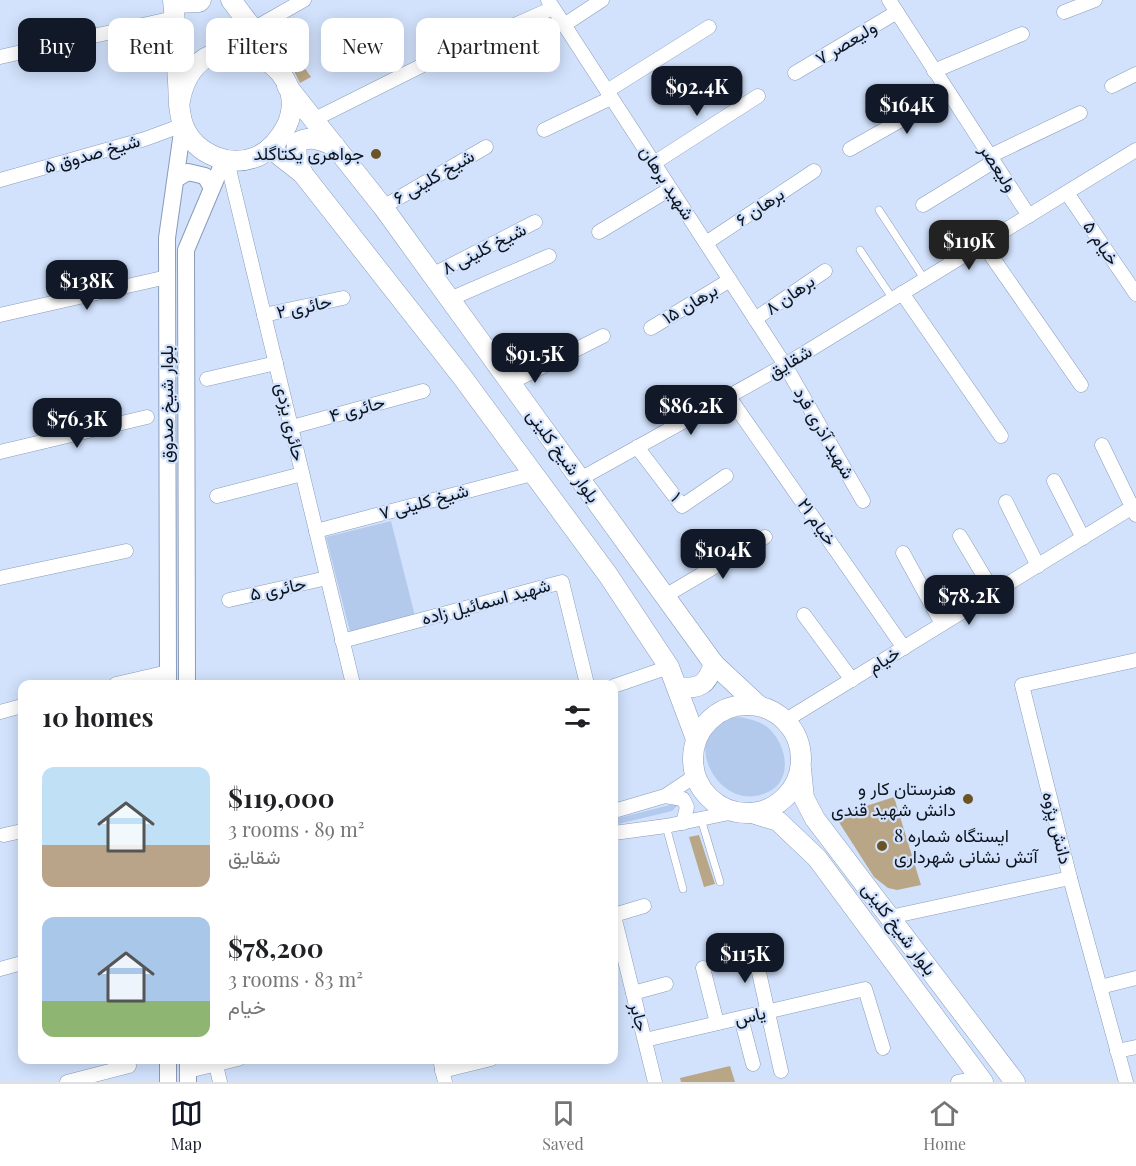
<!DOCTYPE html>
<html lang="en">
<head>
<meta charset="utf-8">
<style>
	body { margin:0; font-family:"Playfair Display",Vazirmatn,serif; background:#f2f2f2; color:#202124; height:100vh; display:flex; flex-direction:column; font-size:22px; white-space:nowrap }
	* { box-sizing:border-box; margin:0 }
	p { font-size:20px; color:#757577 }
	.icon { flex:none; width:33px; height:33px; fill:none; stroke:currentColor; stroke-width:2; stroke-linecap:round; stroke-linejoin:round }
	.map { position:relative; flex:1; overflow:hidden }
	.panel { position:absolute; left:18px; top:680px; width:600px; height:384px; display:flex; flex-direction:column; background:#fff; border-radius:12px; box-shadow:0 3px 15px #0003 }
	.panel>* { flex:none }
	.top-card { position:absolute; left:18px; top:18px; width:600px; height:54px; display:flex; gap:12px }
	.price { position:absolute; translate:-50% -51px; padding:0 14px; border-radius:12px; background:#111827; color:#fff; font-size:20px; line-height:39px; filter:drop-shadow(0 2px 3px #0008) }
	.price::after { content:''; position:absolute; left:50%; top:36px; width:18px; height:14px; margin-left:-9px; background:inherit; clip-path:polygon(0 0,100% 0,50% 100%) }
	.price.selected { background:#222; color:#fff }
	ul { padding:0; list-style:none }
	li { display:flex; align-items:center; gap:18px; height:150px; padding:0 24px }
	li span { display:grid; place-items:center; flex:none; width:168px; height:120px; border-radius:12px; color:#555 }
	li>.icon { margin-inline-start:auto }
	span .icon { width:72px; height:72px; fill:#fffc; stroke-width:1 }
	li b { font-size:26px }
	h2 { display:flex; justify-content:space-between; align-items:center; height:72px; padding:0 24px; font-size:26px }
	.chip { padding:0 21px; border-radius:12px; background:#fff; box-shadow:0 3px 15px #0003; font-size:21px; line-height:54px }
	.chip.selected { background:#111827; color:#fff }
	.dock { display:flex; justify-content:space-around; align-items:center; height:84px; border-top:2px solid #e0e0e0; background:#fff; font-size:16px; color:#757577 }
	.dock a { display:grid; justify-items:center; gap:3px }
	.dock .selected { color:#111827 }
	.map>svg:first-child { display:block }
	.green { fill:#b4caed }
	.building { fill:#b9a686 }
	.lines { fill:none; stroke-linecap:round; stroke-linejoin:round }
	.service-casing { stroke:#899cba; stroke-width:8 }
	.minor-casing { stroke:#899cba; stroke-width:15 }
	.tertiary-casing { stroke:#899cba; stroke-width:18 }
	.secondary-casing { stroke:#899cba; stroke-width:21 }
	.service { stroke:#fff; stroke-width:7 }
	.minor { stroke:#fff; stroke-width:14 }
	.tertiary { stroke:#fff; stroke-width:16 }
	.secondary { stroke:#fff; stroke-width:20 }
	.poi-dot { fill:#6c5324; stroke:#d2e2fc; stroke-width:2 }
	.labels { text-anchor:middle; stroke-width:4.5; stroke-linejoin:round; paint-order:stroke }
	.street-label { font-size:18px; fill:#0d141e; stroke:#d2e2fc }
	.poi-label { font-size:18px; fill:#0d141e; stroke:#d2e2fc; text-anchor:end }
</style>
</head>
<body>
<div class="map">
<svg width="1136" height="1082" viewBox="0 0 1136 1082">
	<rect width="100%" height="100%" fill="#d2e2fc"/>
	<g class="green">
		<polygon points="391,521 415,616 350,632 326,537"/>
		<path d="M740 717C750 719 758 721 766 726 786 741 795 779 768 792 716 818 672 723 740 717Z"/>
		<polygon points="674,804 677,806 672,811 614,825 614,819"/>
	</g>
	<g class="building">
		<polygon points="304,67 311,77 300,83 294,71"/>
		<polygon points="894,797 921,885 897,890 888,888 874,877 835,816"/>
		<polygon points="699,835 715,884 704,887 689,837"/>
		<polygon points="730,1066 735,1082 681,1082 680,1078"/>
	</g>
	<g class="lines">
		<defs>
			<g id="service">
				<polyline points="879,210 925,280"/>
				<polyline points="860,250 893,299"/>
				<polyline points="701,819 720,882"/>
				<polyline points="666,826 683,889"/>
			</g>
			<g id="minor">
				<polyline points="548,0 785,365 863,501"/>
				<polyline points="889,0 1029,216"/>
				<polyline points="1064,12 1095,0"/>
				<polyline points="564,25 602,0"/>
				<polyline points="253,29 304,0"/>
				<polyline points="476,42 553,8"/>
				<polyline points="0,57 174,18"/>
				<polyline points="934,71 1022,34"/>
				<polyline points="795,73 897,12"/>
				<polyline points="1112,86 1136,74"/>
				<polyline points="607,91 709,27"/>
				<polyline points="315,119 423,65"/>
				<polyline points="544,130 611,98"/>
				<polyline points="850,149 949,93"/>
				<polyline points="990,156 1080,113"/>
				<polyline points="227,161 353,684"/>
				<polyline points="654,163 758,96"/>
				<polyline points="0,180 145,139 183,125"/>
				<polyline points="1067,193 1136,294"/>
				<polyline points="923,205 993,162"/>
				<polyline points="383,207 486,147"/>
				<polyline points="599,232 670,189"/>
				<polyline points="706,243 814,171"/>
				<polyline points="983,244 1081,385"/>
				<polyline points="432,275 535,222"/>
				<polyline points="902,293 1001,436"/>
				<polyline points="450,299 549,256"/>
				<polyline points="0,315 167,277"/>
				<polyline points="264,315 343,298"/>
				<polyline points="755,319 825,271"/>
				<polyline points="651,328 730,280"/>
				<polyline points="207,379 276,363"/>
				<polyline points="510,383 603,336"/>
				<polyline points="729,397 904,648"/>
				<polyline points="292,427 423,391"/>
				<polyline points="1102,445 1136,515"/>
				<polyline points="637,447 682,506 726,476"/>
				<polyline points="0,452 147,417"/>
				<polyline points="580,479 785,365 1136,150"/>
				<polyline points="1054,481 1083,538"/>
				<polyline points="217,496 302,474"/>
				<polyline points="1006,502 1038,566"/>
				<polyline points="316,531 532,474"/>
				<polyline points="960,536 994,593"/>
				<polyline points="903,553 942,624"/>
				<polyline points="0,578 126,551"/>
				<polyline points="665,596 765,537"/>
				<polyline points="229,600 327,578"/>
				<polyline points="804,615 852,680"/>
				<polyline points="342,641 562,582 587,684"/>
				<polyline points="116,684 168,672"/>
				<polyline points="614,686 669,667"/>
				<polyline points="0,712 22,706"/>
				<polyline points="786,720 1136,505"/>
				<polyline points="665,796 683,799 687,807 683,823"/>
				<polyline points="614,811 665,796 695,776"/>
				<polyline points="614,833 666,826 734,812"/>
				<polyline points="4,835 22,831"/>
				<polyline points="614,915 644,906"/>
				<polyline points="614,916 655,1082"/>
				<polyline points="890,917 1070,878"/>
				<polyline points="754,950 781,1071"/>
				<polyline points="703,968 717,1023"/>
				<polyline points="0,969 22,963"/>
				<polyline points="1100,987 1136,978"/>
				<polyline points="633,993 666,984"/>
				<polyline points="741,1018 753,1064"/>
				<polyline points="645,1040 865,989 883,1048"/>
				<polyline points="1117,1051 1136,1047"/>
				<polyline points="440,1059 445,1082"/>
				<polyline points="216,1065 220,1082"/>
				<polyline points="188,1071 238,1059"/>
				<polyline points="442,1071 491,1059"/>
				<polyline points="67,1082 129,1066"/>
				<polyline points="958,1082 980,1078"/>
				<polyline points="1126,1082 1070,878 1022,685 1136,660"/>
			</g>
			<g id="tertiary">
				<polyline points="176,179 188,172 205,176 212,188"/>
				<polyline points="168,684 167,238 183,125"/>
				<polyline points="187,684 186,250 224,160"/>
				<polyline points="168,1059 168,1082"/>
				<polyline points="188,1059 188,1082"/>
			</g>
			<g id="secondary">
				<path d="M173 0C176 27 176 55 178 82 179 96 178 113 184 127 190 141 201 151 216 157 229 162 243 162 256 157 270 151 280 139 287 125 317 57 193 7 179 106"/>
				<polyline points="231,0 253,29 274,63"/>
				<polyline points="174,3 199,2 201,0"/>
				<polyline points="287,86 383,207 714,664 758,705"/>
				<polyline points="270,148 303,174 463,378 608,575 669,667 696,739"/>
				<path d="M303 174C298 162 294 154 298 142 312 135 322 141 335 146"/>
				<path d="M678 688C701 688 706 686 714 664"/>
				<circle cx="747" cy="759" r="54"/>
				<polyline points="801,769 804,798 815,819 1015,1082"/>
				<polyline points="752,813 778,821 817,858 983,1082"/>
			</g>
		</defs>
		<use href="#service" class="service-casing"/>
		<use href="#minor" class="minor-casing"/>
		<use href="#tertiary" class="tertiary-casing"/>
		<use href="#secondary" class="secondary-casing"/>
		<use href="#service" class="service"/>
		<use href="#minor" class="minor"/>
		<use href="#tertiary" class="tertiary"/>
		<use href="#secondary" class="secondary"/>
	</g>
	<g class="poi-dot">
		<circle cx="376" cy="154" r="6"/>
		<circle cx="968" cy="799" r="6"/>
		<circle cx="882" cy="846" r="6"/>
	</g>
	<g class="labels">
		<g class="street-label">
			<text transform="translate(846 43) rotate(-31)" y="6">ولیعصر ۷</text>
			<text transform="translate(92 154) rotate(-16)" y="6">شیخ صدوق ۵</text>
			<text transform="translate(998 168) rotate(57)" y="6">ولیعصر</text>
			<text transform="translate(434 177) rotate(-30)" y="6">شیخ کلینی ۶</text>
			<text transform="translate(667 183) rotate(57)" y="6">شهید برهان</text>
			<text transform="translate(760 207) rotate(-34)" y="6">برهان ۶</text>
			<text transform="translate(1101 243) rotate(56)" y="6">خیام ۵</text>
			<text transform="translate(484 249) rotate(-27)" y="6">شیخ کلینی ۸</text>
			<text transform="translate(790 295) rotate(-35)" y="6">برهان ۸</text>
			<text transform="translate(690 304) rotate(-31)" y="6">برهان ۱۵</text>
			<text transform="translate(304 307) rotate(-12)" y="6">حائری ۲</text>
			<text transform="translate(790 362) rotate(-31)" y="6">شقایق</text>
			<text transform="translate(167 404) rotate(-90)" y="6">بلوار شیخ صدوق</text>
			<text transform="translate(357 409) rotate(-15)" y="6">حائری ۴</text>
			<text transform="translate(290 422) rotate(77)" y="6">حائری یزدی</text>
			<text transform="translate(824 433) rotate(60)" y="6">شهید آذری فرد</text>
			<text transform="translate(563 456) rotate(54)" y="6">بلوار شیخ کلینی</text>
			<text transform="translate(676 497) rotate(48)" y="6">۱</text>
			<text transform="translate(424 502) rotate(-15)" y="6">شیخ کلینی ۷</text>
			<text transform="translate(817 522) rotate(55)" y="6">خیام ۲۱</text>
			<text transform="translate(278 589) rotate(-12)" y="6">حائری ۵</text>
			<text transform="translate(486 602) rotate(-15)" y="6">شهید اسمائیل زاده</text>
			<text transform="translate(884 660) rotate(-32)" y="6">خیام</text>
			<text transform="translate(1057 828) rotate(76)" y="6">دانش پژوه</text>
			<text transform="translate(899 929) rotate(53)" y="6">بلوار شیخ کلینی</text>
			<text transform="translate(750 1016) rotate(-13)" y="6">یاس</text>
			<text transform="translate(639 1017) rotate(76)" y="6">جابر</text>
		</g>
		<g class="poi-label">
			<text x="364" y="160">جواهری یکتاگلد</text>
			<text x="956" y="795">هنرستان کار و<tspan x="956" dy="21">دانش شهید قندی</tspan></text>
			<text x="894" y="842" text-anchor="start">ایستگاه شماره 8<tspan x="894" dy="21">آتش نشانی شهرداری</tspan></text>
		</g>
	</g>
</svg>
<b class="price" style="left:697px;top:117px">$92.4K</b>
<b class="price" style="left:907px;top:135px">$164K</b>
<b class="price selected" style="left:969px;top:271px">$119K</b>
<b class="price" style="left:87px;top:311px">$138K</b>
<b class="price" style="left:535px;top:384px">$91.5K</b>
<b class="price" style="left:691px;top:436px">$86.2K</b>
<b class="price" style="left:77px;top:449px">$76.3K</b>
<b class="price" style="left:723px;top:580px">$104K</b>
<b class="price" style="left:969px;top:626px">$78.2K</b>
<b class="price" style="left:745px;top:984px">$115K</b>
<div class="top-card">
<a class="chip selected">Buy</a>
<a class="chip">Rent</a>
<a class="chip">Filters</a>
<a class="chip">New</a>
<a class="chip">Apartment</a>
</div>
<section class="panel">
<h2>10 homes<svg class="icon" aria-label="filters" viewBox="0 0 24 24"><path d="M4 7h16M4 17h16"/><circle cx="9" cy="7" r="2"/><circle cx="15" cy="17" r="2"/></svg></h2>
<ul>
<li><span style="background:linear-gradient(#bfe0f5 65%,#b9a48a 0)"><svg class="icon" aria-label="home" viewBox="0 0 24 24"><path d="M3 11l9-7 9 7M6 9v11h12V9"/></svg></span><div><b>$119,000</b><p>3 rooms · 89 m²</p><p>شقایق</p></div></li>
<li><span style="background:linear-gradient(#a9c7e8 70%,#8fb573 0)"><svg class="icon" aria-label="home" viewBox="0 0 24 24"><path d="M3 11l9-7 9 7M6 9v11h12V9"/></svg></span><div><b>$78,200</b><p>3 rooms · 83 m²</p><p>خیام</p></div></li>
</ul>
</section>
</div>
<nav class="dock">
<a class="selected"><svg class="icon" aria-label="map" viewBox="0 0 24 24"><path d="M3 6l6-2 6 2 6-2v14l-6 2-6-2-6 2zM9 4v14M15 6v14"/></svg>Map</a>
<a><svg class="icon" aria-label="saved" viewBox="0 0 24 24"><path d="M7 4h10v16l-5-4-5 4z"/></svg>Saved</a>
<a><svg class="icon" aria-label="home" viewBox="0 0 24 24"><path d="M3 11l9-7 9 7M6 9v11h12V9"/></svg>Home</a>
</nav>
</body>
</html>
